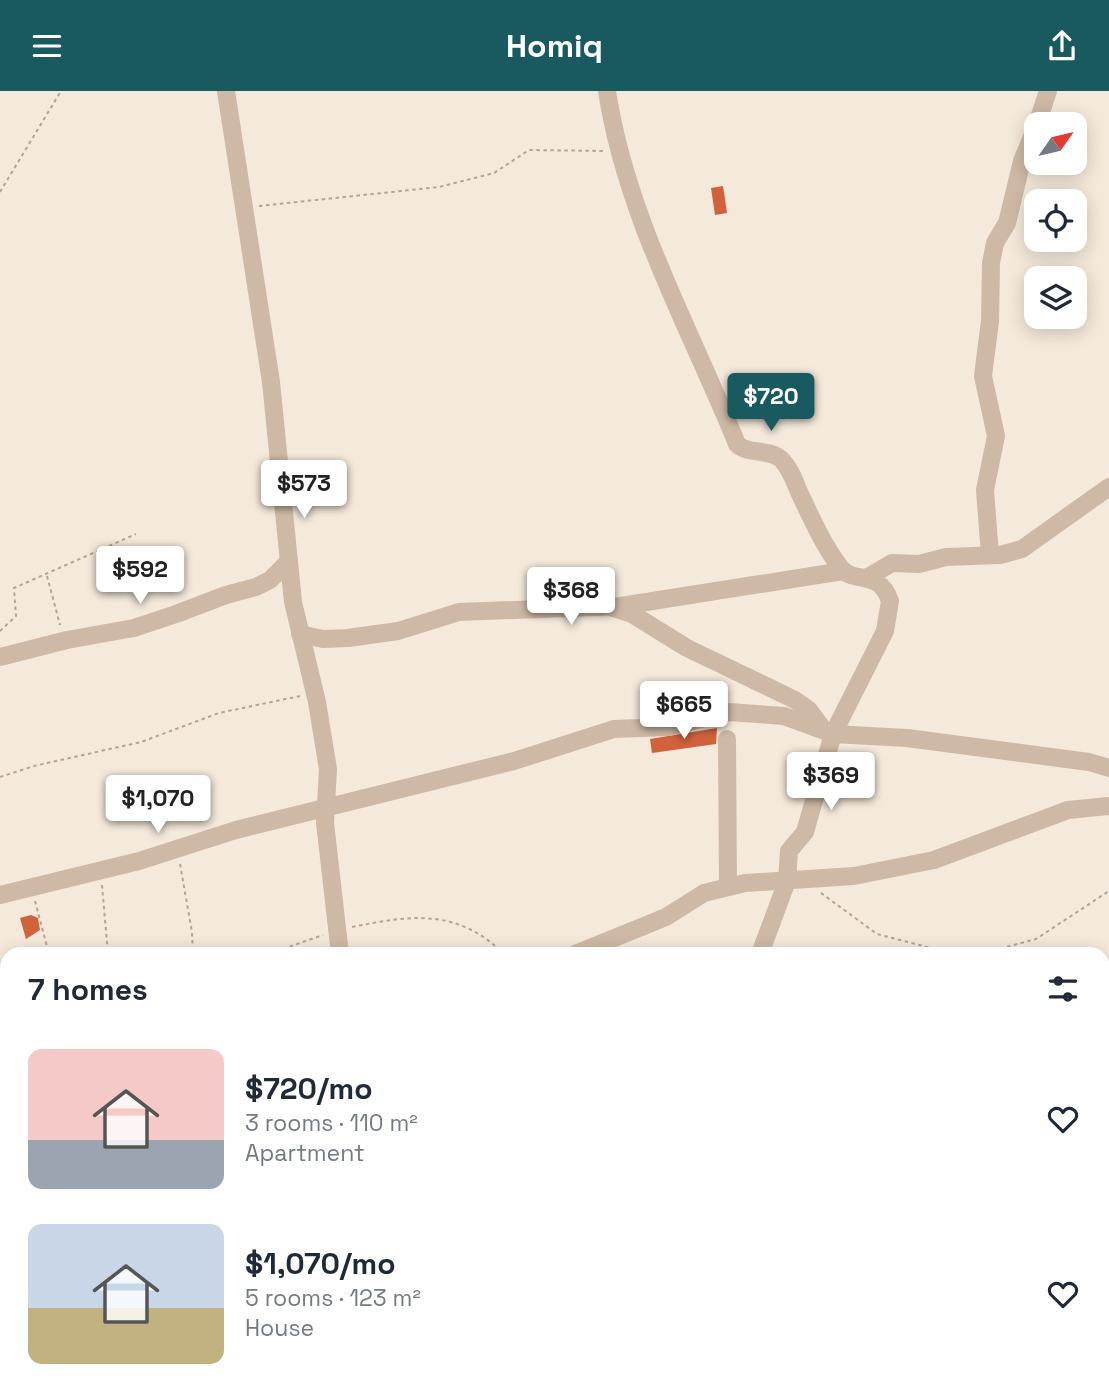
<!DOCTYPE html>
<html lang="en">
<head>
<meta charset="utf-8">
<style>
	body { margin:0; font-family:"Space Grotesk",sans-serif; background:#f2f2f3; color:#1f2937; height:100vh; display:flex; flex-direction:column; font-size:26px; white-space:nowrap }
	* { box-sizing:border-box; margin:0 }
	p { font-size:23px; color:#747a83 }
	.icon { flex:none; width:38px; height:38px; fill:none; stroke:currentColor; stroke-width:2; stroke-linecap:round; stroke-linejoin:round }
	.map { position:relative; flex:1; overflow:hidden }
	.sheet { position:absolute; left:0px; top:856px; width:1110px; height:450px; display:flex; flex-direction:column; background:#fff; border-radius:21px 21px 0 0; box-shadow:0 4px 18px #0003 }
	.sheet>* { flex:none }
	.needle { width:46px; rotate:56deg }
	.tools { position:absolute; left:1024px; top:21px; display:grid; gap:14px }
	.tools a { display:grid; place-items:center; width:63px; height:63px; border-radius:14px; background:#fff; box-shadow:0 4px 18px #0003; font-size:35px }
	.price { position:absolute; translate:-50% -60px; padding:0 16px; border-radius:7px; background:#fff; color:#222; font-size:23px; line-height:46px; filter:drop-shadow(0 2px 4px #0008) }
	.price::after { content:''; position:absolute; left:50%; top:42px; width:21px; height:16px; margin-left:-10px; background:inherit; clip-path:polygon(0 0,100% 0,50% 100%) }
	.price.active { background:#185a5f; color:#fff }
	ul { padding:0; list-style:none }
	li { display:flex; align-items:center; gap:21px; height:175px; padding:0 28px }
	li span { display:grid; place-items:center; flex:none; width:196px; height:140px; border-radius:14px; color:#555 }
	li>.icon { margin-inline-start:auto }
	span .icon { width:84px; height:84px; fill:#fffc; stroke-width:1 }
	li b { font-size:30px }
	h2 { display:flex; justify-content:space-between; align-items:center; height:84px; padding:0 28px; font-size:30px }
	header { display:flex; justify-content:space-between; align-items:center; height:91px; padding:0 28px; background:#185a5f; color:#fff; font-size:32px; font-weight:600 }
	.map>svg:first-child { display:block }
	.building { fill:#d2623c }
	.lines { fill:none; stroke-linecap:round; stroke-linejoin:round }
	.path { stroke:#baa290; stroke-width:2; stroke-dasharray:3.5 3.5; stroke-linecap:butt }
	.minor { stroke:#ceb9a6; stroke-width:18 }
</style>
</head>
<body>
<header><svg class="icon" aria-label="menu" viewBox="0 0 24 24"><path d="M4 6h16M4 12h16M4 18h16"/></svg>Homiq<svg class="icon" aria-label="share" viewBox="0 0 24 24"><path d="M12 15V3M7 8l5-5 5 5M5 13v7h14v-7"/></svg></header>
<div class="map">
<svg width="1109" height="1304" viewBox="0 0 1109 1304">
	<rect width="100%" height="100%" fill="#f5e9db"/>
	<g class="building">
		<polygon points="723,95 727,122 715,124 711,97"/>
		<polygon points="717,637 716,653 652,662 650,648"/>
		<polygon points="31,824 38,827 40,839 26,848 20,827"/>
	</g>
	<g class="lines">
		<g class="path">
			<polyline points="0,101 61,0"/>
			<polyline points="259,115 439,96 494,82 529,59 603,60"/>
			<polyline points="47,485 60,534"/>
			<polyline points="0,540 16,525 14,497 136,443"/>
			<polyline points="0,686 34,675 141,651 219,622 300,605"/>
			<polyline points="180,773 192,841 193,863"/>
			<polyline points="102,794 108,863"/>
			<polyline points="821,802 877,843 954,863"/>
			<polyline points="35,810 49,863"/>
			<path d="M352 836C411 824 457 817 504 863"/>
			<polyline points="235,863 258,857 280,859 323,844"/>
			<polyline points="980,863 1036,848 1109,800"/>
			<polyline points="0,881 7,918"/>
			<polyline points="0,920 7,919"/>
			<polyline points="0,1159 7,1157"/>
			<polyline points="1102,1252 1109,1251"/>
			<polyline points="59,1298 60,1304"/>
			<polyline points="237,1304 250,1298"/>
			<polyline points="830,1304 859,1298"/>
		</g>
		<g class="minor">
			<polyline points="226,0 271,291 293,511 317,611 328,678 325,732 340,863"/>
			<path d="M607 0C626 125 690 237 737 353 747 364 768 357 781 368 790 377 794 389 799 401 811 426 823 454 840 476 853 494 879 477 890 510L885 540 833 643 805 741 789 760 787 790 760 863"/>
			<polyline points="1037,33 1048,0"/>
			<polyline points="990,464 985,399 996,345 983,285 990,230 991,172 995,152 1007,132 1022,70 1036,36"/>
			<polyline points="868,486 892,472 919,473 946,466 1000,464 1022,458 1109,396"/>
			<polyline points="613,517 632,523 687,557 795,609 809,619 823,638"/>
			<polyline points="300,543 323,548 348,547 398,540 459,521 621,515 843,480"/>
			<polyline points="0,566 67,549 134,537 176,523 226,504 256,496 270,489 289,470"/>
			<polyline points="727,648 728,795"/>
			<polyline points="0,804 139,770 236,739 514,670 614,638 668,636 729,621 784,625 833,643 907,647 1089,671 1109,677"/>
			<polyline points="575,863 666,826 704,802 745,792 854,785 934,769 1068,719 1109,715"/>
			<polyline points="0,1053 7,1051"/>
			<polyline points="0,1254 7,1251"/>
			<polyline points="165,1298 166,1304"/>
			<polyline points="395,1298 395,1304"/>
			<polyline points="636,1304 636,1298"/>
		</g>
	</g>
</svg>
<div class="tools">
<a><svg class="needle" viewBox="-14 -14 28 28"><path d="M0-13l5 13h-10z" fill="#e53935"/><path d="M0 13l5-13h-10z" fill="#747a83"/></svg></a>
<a><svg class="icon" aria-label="locate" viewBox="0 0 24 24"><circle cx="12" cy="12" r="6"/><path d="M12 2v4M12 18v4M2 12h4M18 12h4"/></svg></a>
<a><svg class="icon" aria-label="layers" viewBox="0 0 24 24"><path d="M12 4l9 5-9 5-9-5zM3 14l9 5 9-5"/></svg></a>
</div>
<b class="price active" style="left:771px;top:342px">$720</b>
<b class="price" style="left:304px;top:429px">$573</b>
<b class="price" style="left:140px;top:515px">$592</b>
<b class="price" style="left:571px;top:536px">$368</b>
<b class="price" style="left:684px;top:650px">$665</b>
<b class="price" style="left:831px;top:721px">$369</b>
<b class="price" style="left:158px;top:744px">$1,070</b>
<section class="sheet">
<h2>7 homes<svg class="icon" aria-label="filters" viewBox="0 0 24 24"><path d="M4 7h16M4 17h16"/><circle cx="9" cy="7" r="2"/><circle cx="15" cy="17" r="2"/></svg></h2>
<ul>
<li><span style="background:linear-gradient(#f6c9c9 65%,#9aa5b1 0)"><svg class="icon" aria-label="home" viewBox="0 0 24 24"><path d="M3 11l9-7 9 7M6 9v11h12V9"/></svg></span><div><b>$720/mo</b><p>3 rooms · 110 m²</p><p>Apartment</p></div><svg class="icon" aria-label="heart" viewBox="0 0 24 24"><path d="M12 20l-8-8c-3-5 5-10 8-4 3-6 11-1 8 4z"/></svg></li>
<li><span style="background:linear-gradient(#c9d6e8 60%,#c2b280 0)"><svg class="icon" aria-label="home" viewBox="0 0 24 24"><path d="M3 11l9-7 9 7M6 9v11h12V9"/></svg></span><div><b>$1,070/mo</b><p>5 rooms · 123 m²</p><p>House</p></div><svg class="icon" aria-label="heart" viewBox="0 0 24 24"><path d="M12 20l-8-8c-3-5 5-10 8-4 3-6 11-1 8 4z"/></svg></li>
</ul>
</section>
</div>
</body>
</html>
